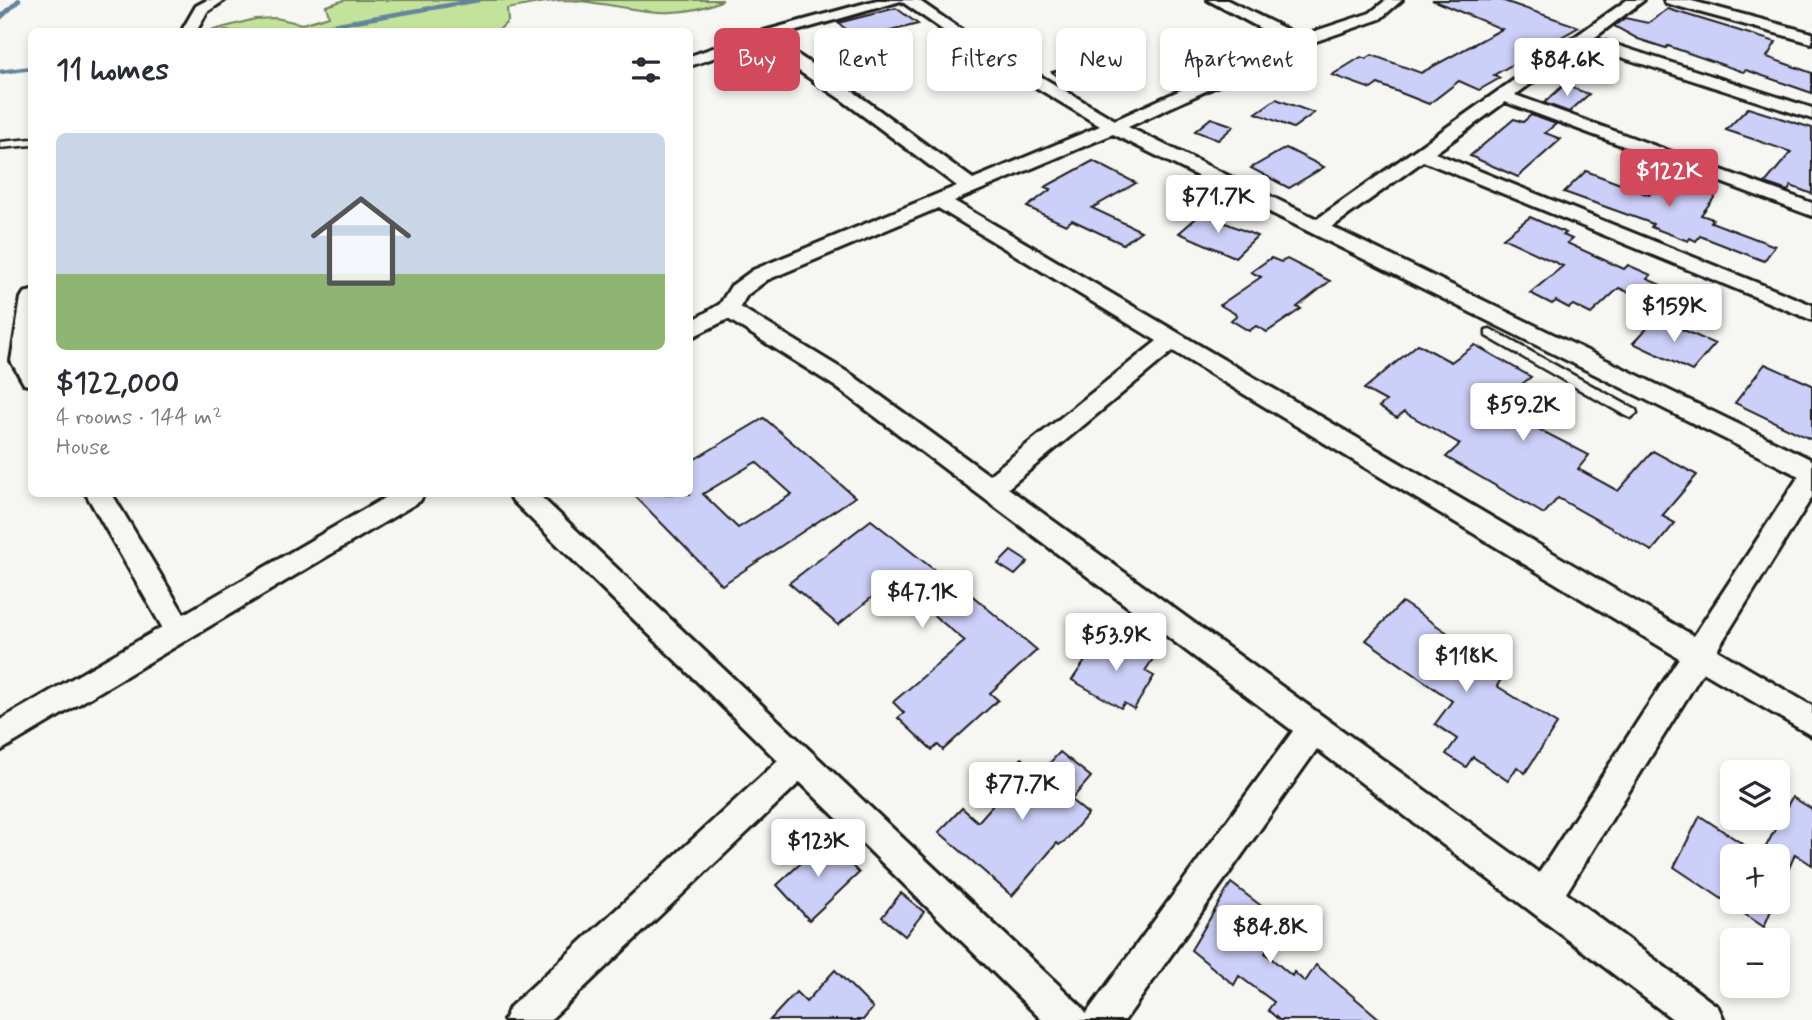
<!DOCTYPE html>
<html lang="en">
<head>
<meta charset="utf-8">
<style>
	body { margin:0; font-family:Mynerve,sans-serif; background:#f7f7f7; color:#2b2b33; height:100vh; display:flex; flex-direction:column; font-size:26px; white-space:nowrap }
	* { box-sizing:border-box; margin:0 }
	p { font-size:23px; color:#7c7c81 }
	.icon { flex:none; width:38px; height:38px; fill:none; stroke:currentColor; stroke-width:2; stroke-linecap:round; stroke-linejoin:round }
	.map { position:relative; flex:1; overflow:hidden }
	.side { position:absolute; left:28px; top:28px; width:665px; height:469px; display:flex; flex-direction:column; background:#fff; border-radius:10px; box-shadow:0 4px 10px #0003 }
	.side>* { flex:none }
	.top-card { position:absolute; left:714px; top:28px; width:665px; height:63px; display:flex; gap:14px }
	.fabs { position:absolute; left:1720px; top:760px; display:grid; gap:14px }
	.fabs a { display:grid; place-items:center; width:70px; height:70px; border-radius:10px; background:#fff; box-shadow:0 4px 10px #0003; font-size:35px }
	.price { position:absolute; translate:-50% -60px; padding:0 16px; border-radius:7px; background:#fff; color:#222; font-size:23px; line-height:46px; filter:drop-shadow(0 2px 4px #0008) }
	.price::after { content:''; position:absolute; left:50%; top:42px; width:21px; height:16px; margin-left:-10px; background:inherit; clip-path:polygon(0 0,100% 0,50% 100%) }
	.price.on { background:#d1495b; color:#fff }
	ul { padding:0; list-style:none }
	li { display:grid; align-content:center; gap:14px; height:371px; padding:0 28px }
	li+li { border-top:2px solid #e1e1e2 }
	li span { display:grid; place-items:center; height:217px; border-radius:10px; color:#555 }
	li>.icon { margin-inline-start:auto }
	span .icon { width:126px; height:126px; fill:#fffc; stroke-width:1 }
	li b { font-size:30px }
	h2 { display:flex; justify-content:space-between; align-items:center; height:84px; padding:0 28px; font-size:30px }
	.pill { padding:0 24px; border-radius:10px; background:#fff; box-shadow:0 4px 10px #0003; font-size:24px; line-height:63px }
	.pill.on { background:#d1495b; color:#fff }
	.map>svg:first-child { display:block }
	.green { fill:#c3e39b; stroke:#70805c; stroke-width:2 }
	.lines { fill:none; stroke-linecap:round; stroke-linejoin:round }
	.stream { stroke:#64849c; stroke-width:4.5 }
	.building { fill:#cccff8; stroke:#1c1c1c; stroke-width:2; fill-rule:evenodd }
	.lane-casing { stroke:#1c1c1c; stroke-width:5 }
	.street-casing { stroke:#1c1c1c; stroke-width:6 }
	.lane { fill:#f6f6f2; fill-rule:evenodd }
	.street { fill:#f6f6f2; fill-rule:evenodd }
</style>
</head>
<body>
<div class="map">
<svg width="1812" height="1020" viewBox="0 0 1812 1020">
	<rect width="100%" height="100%" fill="#f6f6f2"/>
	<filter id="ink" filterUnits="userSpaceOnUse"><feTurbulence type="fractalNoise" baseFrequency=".0143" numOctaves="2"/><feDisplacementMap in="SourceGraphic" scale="14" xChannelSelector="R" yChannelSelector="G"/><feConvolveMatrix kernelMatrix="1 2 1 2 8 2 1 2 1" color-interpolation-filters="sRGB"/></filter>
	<g filter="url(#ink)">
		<path class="green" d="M345 0H723C667 26 625 3 567 0 548 0 526 6 507 9L508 21 498 31 494 32 210 31 255 19 276 18 302 24 329 16 326 6Z"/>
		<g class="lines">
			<g class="stream">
				<polyline points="0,18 19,0"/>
				<polyline points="291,32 479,0"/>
				<polyline points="0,72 32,68"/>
			</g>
		</g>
		<g class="building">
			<polygon points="1432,0 1501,0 1579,27 1494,75 1500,78 1479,90 1459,81 1429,104 1378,84 1371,89 1332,75 1361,57 1366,59 1372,55 1421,73 1502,29"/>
			<polygon points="896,8 918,24 859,39 838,23"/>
			<polygon points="1668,9 1776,42 1767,57 1812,73 1812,93 1746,70 1743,72 1668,46 1666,48 1638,39 1614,26 1625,18 1648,23"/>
			<polygon points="1077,65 1100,81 1074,88 1052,72"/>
			<polygon points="1564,85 1589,94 1569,112 1544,103"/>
			<polygon points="1276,99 1314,113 1293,128 1256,113"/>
			<polygon points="1748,108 1812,128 1812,194 1791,186 1788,191 1765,183 1791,152 1726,130"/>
			<polygon points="1531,115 1556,124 1545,133 1561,139 1518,177 1470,156 1514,119 1523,122"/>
			<polygon points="1211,118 1234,126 1218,140 1195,131"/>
			<polygon points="1286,148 1324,167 1289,188 1251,168"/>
			<polygon points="1093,161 1136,183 1092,208 1141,231 1123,244 1072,220 1066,225 1027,207 1051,189 1045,187"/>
			<polygon points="1586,171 1649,195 1668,172 1679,176 1682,173 1713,184 1711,187 1720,190 1701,215 1713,219 1711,222 1775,246 1764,261 1700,236 1696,241 1690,238 1688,241 1651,227 1653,224 1645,221 1564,192"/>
			<polygon points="1202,213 1257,236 1235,257 1179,233"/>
			<polygon points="1530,217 1566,233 1563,235 1572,239 1567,243 1624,269 1628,265 1651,275 1647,279 1661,285 1646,300 1619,288 1591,314 1573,305 1569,308 1556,301 1552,304 1530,293 1563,266 1503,238"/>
			<polygon points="1271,258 1281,262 1287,259 1330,281 1297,307 1301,309 1267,332 1256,326 1249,331 1231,320 1237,315 1220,305 1261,277 1251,272"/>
			<polygon points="1657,318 1715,344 1692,371 1633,343"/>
			<polygon points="1418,344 1451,362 1475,345 1531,377 1494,406 1589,455 1578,469 1618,491 1653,451 1697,475 1662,516 1675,523 1652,551 1558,498 1544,514 1446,457 1460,444 1404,412 1397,418 1379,407 1386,401 1364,389"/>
			<polygon points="1765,364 1812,385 1812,440 1735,403"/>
			<path d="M764 418 855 497 722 585 633 494H690V462ZM756 462 792 494 738 528 703 494Z"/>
			<polygon points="871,520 947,580 950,577 1037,650 990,693 998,700 943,750 938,745 932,750 898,718 904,713 893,702 965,641 892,581 838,625 789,583"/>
			<polygon points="1011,551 1028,562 1015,575 998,564"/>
			<polygon points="1402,602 1464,644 1507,669 1497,686 1557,724 1525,773 1517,767 1508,781 1473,757 1466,767 1446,754 1457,739 1435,724 1452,701 1366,640"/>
			<polygon points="1103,635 1153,659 1145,671 1154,676 1134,709 1124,703 1121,708 1072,680"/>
			<polygon points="1060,752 1091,777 1071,800 1088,814 1066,840 1059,845 1057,843 1012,896 939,832 962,808 978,822 1008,788 1000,781 1022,758 1040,773"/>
			<polygon points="1792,797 1812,809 1812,865 1795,854 1778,894 1778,856 1732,856 1732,901 1775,901 1764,927 1674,867 1700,816 1761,856"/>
			<polygon points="827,839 859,873 809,920 777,885"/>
			<polygon points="1231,883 1276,917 1267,933 1274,938 1265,953 1292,976 1294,972 1305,982 1316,965 1381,1020 1279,1020 1268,1010 1274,1002 1239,976 1234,985 1191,950"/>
			<polygon points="901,893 924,912 905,936 882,917"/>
			<polygon points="835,970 873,1008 863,1020 770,1020 796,992 806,1002"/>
		</g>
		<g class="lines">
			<defs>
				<g id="lane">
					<polygon points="32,139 32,145 0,148 0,142"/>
					<polygon points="1490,329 1636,410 1637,413 1631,418 1626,416 1486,336 1486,330"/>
				</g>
				<g id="street">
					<polygon points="207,0 225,0 207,12 196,32 181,32 196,6"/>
					<path d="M877 0H918L963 31 1115 120 1286 42 1208 0H1227L1300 36 1370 13 1386 0H1402L1380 19 1305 45 1128 127 1317 219 1627 0H1644L1594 38 1812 108V119L1584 45 1515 95 1812 203V216L1505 102 1435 153 1812 305V320L1423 161 1332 227 1812 460V497L1717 650 1812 706V736L1703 672 1566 893 1718 1007 1724 1020H1674L1317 749 1125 1020H1042L800 782 550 1020H504L510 1007 778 761 513 501 509 494H538L1082 1007 1086 1014 1293 731 836 387 728 319 690 338V322L720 304 731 286 753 270 957 186 842 100 757 43 690 66V56L753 34ZM901 1 953 37 1100 126 973 179 854 92 772 38ZM1113 134 1799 476 1694 636 954 201ZM938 208 1157 341 989 475 852 375 740 307 747 295 767 280ZM1173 351 1679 658 1539 873 1008 488Z"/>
					<polygon points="1664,0 1688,0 1812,33 1812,43 1666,3"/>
					<polygon points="32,291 32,386 24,384 11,361 21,298 24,293"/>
					<polygon points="86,494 112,494 184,614 391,494 424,494 420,501 0,751 0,720 162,627"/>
				</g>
			</defs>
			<use href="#lane" class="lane-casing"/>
			<use href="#street" class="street-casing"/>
			<use href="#lane" class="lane"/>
			<use href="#street" class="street"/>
		</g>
	</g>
</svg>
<div class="fabs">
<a><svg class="icon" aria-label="layers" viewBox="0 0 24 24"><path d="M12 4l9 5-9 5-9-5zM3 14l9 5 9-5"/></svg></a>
<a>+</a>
<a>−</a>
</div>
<b class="price" style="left:1567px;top:98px">$84.6K</b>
<b class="price on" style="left:1669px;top:209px">$122K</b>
<b class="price" style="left:1218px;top:235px">$71.7K</b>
<b class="price" style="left:1674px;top:344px">$159K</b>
<b class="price" style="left:1523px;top:443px">$59.2K</b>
<b class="price" style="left:922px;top:630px">$47.1K</b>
<b class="price" style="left:1116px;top:673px">$53.9K</b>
<b class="price" style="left:1466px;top:694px">$118K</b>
<b class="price" style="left:1022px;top:822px">$77.7K</b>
<b class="price" style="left:818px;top:879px">$123K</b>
<b class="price" style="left:1270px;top:965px">$84.8K</b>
<div class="top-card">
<a class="pill on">Buy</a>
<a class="pill">Rent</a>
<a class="pill">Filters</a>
<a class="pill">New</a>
<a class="pill">Apartment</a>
</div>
<section class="side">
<h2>11 homes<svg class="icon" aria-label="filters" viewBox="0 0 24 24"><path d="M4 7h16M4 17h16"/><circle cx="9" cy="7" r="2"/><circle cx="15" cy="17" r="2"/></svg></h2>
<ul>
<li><span style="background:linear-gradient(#c9d6e8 65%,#8fb573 0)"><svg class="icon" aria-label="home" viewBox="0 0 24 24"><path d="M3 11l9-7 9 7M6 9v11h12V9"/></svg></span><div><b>$122,000</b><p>4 rooms · 144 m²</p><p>House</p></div></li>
</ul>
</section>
</div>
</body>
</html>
